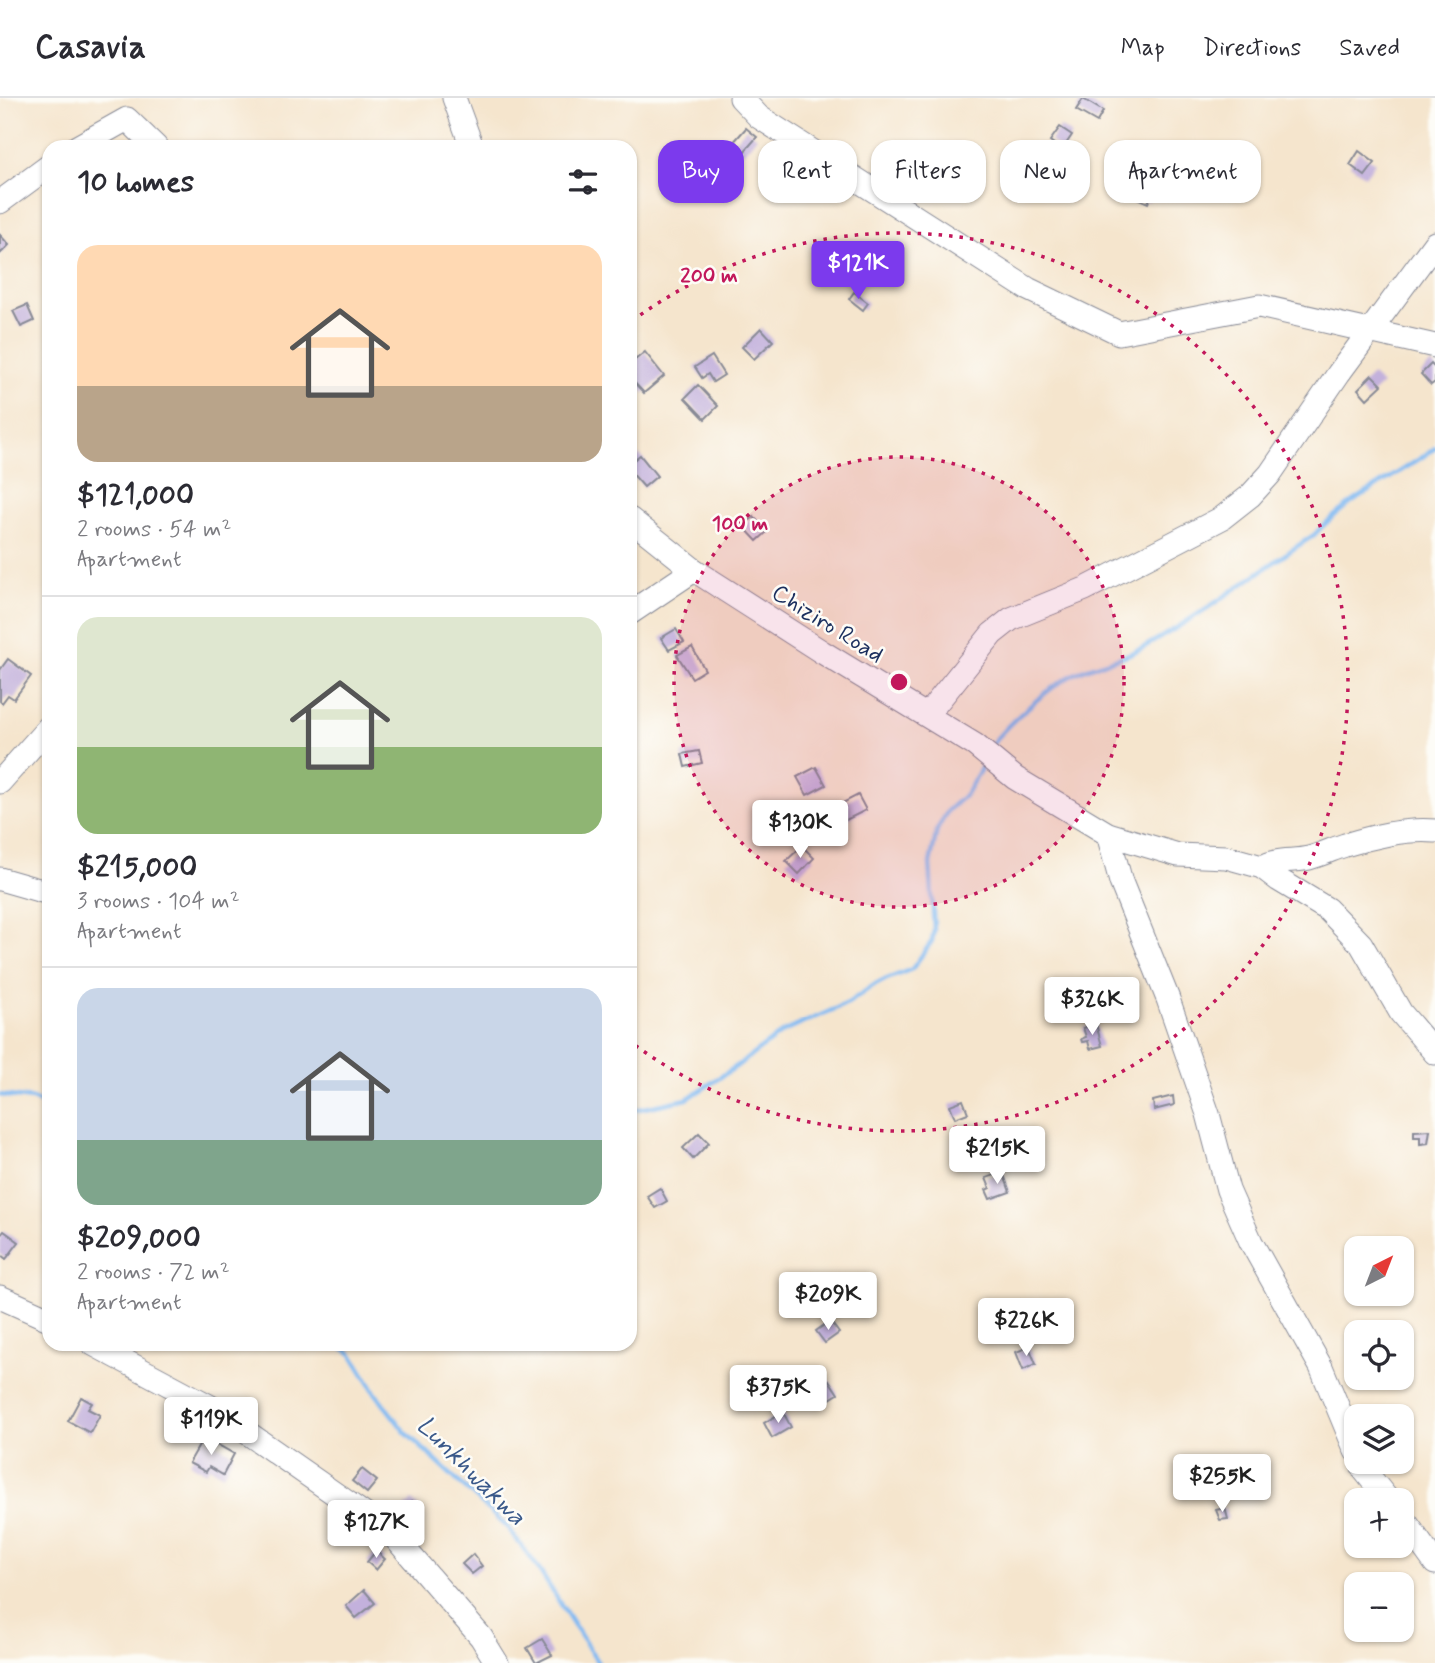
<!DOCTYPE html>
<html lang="en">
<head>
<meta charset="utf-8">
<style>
	body { margin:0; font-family:Mynerve,sans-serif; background:#f2f2f3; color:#2b2b33; height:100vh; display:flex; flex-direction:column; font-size:26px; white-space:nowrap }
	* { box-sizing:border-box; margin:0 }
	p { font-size:23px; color:#7c7c81 }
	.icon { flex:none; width:38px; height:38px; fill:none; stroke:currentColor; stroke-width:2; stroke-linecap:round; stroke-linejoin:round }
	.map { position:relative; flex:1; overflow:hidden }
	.sheet { position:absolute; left:42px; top:42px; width:595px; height:1211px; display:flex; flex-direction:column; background:#fff; border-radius:21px; box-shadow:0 2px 5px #0004 }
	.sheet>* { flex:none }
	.top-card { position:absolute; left:658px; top:42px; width:665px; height:63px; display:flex; gap:14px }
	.needle { width:46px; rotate:42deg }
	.buttons { position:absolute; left:1344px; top:1138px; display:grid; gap:14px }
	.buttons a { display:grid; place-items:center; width:70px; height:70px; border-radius:14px; background:#fff; box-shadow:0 2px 5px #0004; font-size:35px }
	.price { position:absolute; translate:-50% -60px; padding:0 16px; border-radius:7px; background:#fff; color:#222; font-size:23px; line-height:46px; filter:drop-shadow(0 2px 4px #0008) }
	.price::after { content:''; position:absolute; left:50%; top:42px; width:21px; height:16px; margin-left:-10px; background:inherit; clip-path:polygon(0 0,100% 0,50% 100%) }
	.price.active { background:#7c3aed; color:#fff }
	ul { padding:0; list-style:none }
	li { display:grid; align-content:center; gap:14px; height:371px; padding:0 35px }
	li+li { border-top:2px solid #e1e1e2 }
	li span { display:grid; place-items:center; height:217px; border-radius:21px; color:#555 }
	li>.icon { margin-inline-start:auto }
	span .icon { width:126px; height:126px; fill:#fffc; stroke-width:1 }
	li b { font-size:30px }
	h2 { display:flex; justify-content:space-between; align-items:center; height:84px; padding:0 35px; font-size:30px }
	.tag { padding:0 24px; border-radius:21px; background:#fff; box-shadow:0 2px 5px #0004; font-size:24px; line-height:63px }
	.tag.active { background:#7c3aed; color:#fff }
	header { display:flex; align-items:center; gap:42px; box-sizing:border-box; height:98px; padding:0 35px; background:#fff; border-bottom:2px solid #e1e1e2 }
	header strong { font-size:33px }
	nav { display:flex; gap:38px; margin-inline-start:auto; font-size:24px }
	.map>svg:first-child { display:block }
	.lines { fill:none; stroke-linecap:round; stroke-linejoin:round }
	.stream { stroke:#81baf2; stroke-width:4.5 }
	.building { fill:#c3b1dc }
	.minor-casing { stroke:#888a96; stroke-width:25 }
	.minor { stroke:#fff; stroke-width:23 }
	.ring { fill:none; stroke:#c2185b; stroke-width:3.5; stroke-dasharray:3.5 7 }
	.labels { text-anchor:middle; stroke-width:5; stroke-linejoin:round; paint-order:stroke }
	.street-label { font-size:24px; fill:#1b2f5e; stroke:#fdfcf7 }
	.water-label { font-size:26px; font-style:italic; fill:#3a598a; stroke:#fdfcf7 }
	.centre { fill:#c2185b; stroke:#fdfcf7; stroke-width:3.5 }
	.ring-label { font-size:21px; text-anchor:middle; font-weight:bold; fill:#c2185b; stroke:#fdfcf7; stroke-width:5; stroke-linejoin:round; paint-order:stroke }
</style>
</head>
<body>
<header>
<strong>Casavia</strong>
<nav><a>Map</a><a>Directions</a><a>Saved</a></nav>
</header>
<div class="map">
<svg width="1435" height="1565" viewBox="0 0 1435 1565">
	<rect width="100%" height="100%" fill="#fdfcf7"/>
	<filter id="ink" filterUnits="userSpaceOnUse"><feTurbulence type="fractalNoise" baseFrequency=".0143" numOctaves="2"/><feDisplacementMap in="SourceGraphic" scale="14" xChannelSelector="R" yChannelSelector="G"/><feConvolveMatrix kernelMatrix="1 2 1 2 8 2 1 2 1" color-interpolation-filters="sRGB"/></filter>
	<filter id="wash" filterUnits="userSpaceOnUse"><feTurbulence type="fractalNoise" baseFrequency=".00686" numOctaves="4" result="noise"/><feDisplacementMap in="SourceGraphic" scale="28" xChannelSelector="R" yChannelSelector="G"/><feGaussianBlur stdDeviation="1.57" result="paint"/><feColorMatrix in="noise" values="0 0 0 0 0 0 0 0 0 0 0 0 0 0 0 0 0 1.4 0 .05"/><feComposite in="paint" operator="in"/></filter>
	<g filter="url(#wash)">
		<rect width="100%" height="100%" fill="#f5e5cd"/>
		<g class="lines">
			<g class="stream">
				<path d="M990 650C1004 627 1055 584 1079 574 1100 564 1123 561 1144 549 1203 516 1258 474 1314 437 1348 400 1395 380 1435 350"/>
				<polyline points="0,997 32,1001 49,1009"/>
				<polyline points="630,1013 687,1001 737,968 783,934 848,905 877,885 912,871 932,843 934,832 930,765 937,732 948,712 965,697 985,664"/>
				<polyline points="337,1246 351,1255 376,1296 405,1334 507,1429 536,1467 598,1565"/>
			</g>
		</g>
		<g id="blocks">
			<g class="building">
				<polygon points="1083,1 1103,13 1097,24 1076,12"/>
				<polygon points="1060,29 1072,37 1062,52 1050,43"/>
				<polygon points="746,30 757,39 743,55 732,46"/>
				<polygon points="1359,53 1375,65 1365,78 1350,67"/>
				<polygon points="1134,77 1156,87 1148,105 1126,95"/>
				<polygon points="0,137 9,147 0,156"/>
				<polygon points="854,194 868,205 863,212 849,201"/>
				<polygon points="27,207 34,223 21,229 13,213"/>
				<polygon points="761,230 773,243 754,261 742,249"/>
				<polygon points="645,254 664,278 644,295 630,280 630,266"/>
				<polygon points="712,258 724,277 713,284 708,276 702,280 695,269"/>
				<polygon points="1431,266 1435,270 1435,284 1431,287 1421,276"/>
				<polygon points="1372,277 1382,287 1367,301 1358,291"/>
				<polygon points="698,287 718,308 705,321 685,300"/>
				<polygon points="640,357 657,378 644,389 630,373 630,365"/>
				<polygon points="754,419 767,434 757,443 743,428"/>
				<polygon points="676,531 684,544 669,552 661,540"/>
				<polygon points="692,549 705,572 692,580 677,557"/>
				<polygon points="8,561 31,578 14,601 8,597 2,605 0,603 0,572"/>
				<polygon points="699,653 702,665 685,669 682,656"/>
				<polygon points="816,669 826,687 807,697 797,679"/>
				<polygon points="858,697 866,712 842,724 835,709"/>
				<polygon points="802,748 814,760 799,776 786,763"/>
				<polygon points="1096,926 1102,948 1090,951 1088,943 1082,944 1081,941 1086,939 1083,930"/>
				<polygon points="1173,998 1174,1007 1154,1012 1153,1003"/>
				<polygon points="963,1002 968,1015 955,1020 950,1007"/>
				<polygon points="1430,1032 1428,1045 1420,1046 1420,1039 1414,1039 1414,1033"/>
				<polygon points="699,1035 709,1045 693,1061 683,1050"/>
				<polygon points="1003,1074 1010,1094 990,1101 986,1092 990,1090 986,1080"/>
				<polygon points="660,1090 667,1103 655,1110 647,1098"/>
				<polygon points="4,1133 19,1144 6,1161 0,1156 0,1138"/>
				<polygon points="1020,1202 1025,1216 1010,1222 1005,1208"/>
				<polygon points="830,1223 839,1235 825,1245 816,1233"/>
				<polygon points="1029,1249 1036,1266 1023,1272 1016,1254"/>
				<polygon points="829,1282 838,1296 822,1306 813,1293"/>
				<polygon points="81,1299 92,1305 88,1311 100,1317 90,1335 68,1323"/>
				<polygon points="783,1314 791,1329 772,1340 764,1325"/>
				<polygon points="204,1339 234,1356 223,1377 209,1369 206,1374 189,1365"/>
				<polygon points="362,1371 377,1383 367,1395 352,1383"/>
				<polygon points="412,1403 422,1413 410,1425 400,1414"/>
				<polygon points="1225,1410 1228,1421 1220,1422 1216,1412"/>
				<polygon points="376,1453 385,1461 376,1472 367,1464"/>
				<polygon points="473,1456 482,1468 472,1476 462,1466"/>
				<polygon points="364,1492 375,1505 356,1520 346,1508"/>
				<polygon points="542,1541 552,1557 536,1565 527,1550"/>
			</g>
		</g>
	</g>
	<g filter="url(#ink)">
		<use href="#blocks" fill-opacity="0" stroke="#888a96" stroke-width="2"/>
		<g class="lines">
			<defs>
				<g id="minor">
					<polyline points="454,0 472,49"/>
					<polyline points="741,0 759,19 1028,191 1119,235 1259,208 1435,248"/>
					<polyline points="77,49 127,21 156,49"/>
					<polyline points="0,104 49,68"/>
					<polyline points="630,421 694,472 822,554 975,647 1015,680 1108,736 1178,757 1226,759 1262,769 1279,782 1327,811 1361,846 1401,915 1435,955"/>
					<polyline points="630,515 694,472"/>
					<polyline points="927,617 992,536 1011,521 1085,491 1222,420 1250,398 1270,376 1339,275 1435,145"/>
					<polyline points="0,684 49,629"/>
					<polyline points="1108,736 1121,784 1168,901 1208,1016 1228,1092 1251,1144 1321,1269 1356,1353"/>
					<path d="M1262 769C1278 760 1292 764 1309 760 1321 757 1333 751 1345 747 1372 739 1406 730 1435 733"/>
					<polyline points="0,781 49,795"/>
					<polyline points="0,1199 49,1221"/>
					<polyline points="93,1246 209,1308 391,1435 481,1539 497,1565"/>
					<polyline points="1361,1363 1364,1372 1388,1402"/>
					<polyline points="1402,1419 1435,1465"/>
				</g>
			</defs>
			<use href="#minor" class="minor-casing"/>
			<use href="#minor" class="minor"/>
		</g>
	</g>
	<circle cx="899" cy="584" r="225" fill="#c2185b" fill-opacity=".12"/>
	<g class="ring">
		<circle cx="899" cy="584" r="225"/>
		<path d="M632 223A449 449 0 1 1 632 945"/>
	</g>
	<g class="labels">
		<g class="street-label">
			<text transform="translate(828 525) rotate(32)" y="8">Chiziro Road</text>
		</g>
		<g class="water-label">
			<text transform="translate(472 1372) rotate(45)" y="9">Lunkhwakwa</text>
		</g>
	</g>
	<circle cx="899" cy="584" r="10" class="centre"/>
	<g class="ring-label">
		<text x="709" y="184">200 m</text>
		<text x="740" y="432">100 m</text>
	</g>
</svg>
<div class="buttons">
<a><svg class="needle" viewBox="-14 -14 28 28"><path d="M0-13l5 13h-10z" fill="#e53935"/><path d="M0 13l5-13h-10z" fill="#7c7c81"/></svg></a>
<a><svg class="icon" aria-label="locate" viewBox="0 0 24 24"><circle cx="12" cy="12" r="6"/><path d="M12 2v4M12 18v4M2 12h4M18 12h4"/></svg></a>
<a><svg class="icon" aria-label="layers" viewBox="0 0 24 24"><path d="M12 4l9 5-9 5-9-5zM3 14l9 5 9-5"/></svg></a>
<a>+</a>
<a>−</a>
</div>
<b class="price active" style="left:858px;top:203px">$121K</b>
<b class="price" style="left:800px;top:762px">$130K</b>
<b class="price" style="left:1092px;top:939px">$326K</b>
<b class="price" style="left:997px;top:1088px">$215K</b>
<b class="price" style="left:828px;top:1234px">$209K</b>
<b class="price" style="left:1026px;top:1260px">$226K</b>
<b class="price" style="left:778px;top:1327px">$375K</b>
<b class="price" style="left:211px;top:1359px">$119K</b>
<b class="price" style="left:1222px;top:1416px">$255K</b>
<b class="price" style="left:376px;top:1462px">$127K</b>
<div class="top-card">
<a class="tag active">Buy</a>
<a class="tag">Rent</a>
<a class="tag">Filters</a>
<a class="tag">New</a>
<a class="tag">Apartment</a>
</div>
<section class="sheet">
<h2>10 homes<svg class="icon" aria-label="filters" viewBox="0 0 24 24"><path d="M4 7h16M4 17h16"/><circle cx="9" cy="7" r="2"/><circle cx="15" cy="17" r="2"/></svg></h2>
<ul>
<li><span style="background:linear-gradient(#ffd9b3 65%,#b9a48a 0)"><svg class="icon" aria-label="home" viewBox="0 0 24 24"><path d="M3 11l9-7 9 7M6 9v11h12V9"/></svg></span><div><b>$121,000</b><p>2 rooms · 54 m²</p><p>Apartment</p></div></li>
<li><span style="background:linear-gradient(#dfe7d0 60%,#8fb573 0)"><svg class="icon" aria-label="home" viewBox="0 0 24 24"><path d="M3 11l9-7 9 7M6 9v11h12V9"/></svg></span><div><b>$215,000</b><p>3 rooms · 104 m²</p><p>Apartment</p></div></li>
<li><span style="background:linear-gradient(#c9d6e8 70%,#7fa58c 0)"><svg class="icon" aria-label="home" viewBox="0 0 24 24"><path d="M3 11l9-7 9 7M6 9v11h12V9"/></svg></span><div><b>$209,000</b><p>2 rooms · 72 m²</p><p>Apartment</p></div></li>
</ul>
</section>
</div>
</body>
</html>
